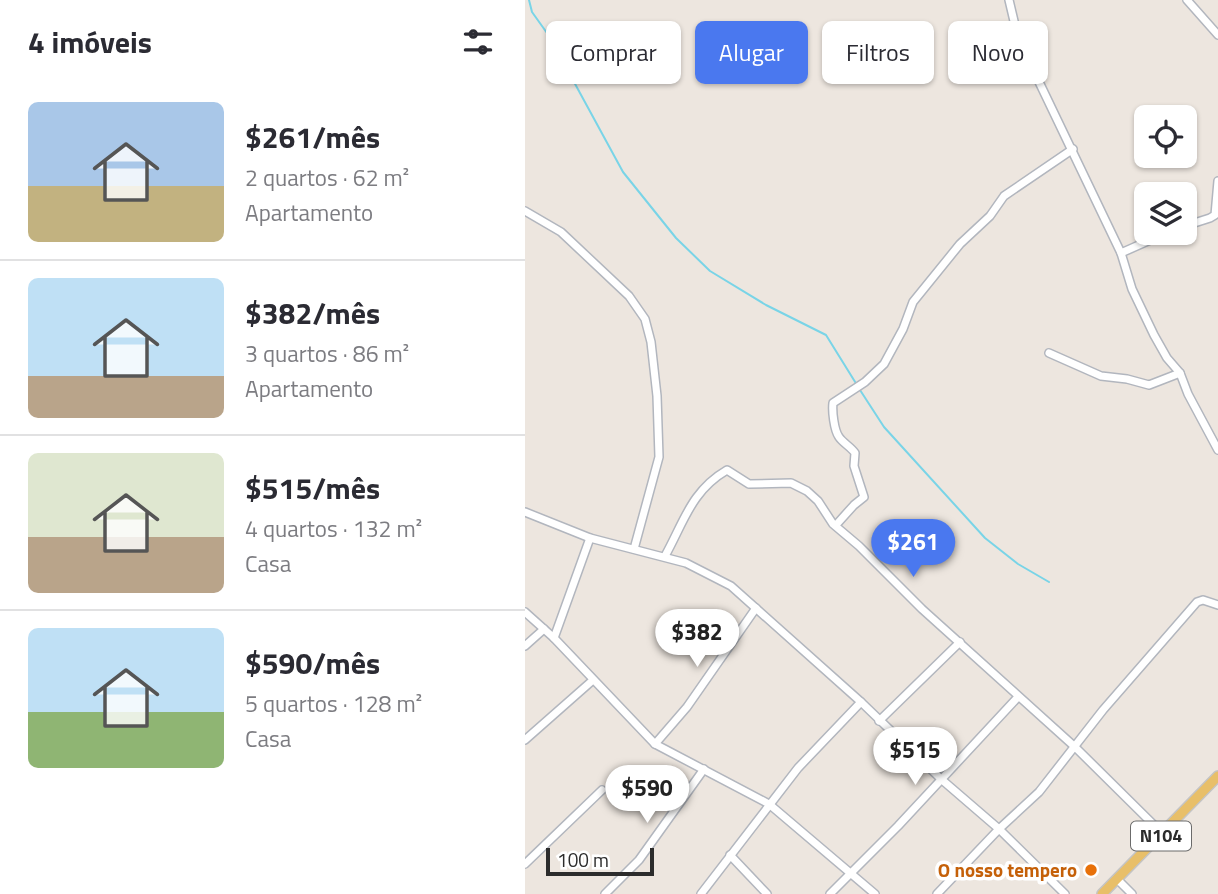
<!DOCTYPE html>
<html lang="pt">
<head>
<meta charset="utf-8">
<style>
	body { margin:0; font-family:"Titillium Web",sans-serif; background:#f7f7f7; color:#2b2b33; height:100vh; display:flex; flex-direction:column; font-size:26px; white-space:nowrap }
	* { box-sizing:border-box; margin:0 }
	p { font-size:23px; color:#7c7c81 }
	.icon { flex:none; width:38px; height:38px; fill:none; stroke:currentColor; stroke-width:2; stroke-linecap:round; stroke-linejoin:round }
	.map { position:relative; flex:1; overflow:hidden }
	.side { display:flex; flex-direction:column; background:#fff; width:525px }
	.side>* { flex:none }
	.guide { position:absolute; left:21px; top:21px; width:567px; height:63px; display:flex; gap:14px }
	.tools { position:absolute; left:609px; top:105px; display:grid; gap:14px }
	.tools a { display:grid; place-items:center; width:63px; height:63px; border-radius:10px; background:#fff; box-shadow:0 2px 5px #0004; font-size:35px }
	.scale { position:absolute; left:21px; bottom:18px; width:108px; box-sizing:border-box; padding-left:7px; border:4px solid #2c2c2c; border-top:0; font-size:19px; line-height:24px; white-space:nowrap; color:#2c2c2c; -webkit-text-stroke:5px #fff; paint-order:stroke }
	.price { position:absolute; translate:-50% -60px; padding:0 16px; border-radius:24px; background:#fff; color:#222; font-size:23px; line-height:46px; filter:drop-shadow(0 2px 4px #0008) }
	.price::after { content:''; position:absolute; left:50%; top:42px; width:21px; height:16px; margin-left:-10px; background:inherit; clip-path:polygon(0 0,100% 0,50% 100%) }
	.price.active { background:#4a78ef; color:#fff }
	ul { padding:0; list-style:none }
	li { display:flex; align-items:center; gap:21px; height:175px; padding:0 28px }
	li+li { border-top:2px solid #e1e1e2 }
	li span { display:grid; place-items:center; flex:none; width:196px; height:140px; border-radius:10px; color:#555 }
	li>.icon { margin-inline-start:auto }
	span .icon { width:84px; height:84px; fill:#fffc; stroke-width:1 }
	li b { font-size:30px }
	h2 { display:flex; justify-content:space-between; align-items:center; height:84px; padding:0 28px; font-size:30px }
	.tag { padding:0 24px; border-radius:10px; background:#fff; box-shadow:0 2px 5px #0004; font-size:24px; line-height:63px }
	.tag.active { background:#4a78ef; color:#fff }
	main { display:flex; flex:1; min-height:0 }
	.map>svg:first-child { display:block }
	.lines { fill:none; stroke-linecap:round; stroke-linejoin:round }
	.stream { stroke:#79d4e7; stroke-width:2 }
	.minor-casing { stroke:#b2b6be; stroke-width:10 }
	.major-casing { stroke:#c4c4c4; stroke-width:12 }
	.minor { stroke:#fff; stroke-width:7 }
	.major { stroke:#e8bf69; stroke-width:9 }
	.food-dot { fill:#e8710a; stroke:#fff; stroke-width:2.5 }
	.labels { text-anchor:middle; stroke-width:7; stroke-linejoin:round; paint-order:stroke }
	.shield { fill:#fff; stroke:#6b6b6b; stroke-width:2 }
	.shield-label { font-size:18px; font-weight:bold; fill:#2c2c2c }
	.food-label { font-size:19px; font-weight:bold; fill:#c56008; stroke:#fff; text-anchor:end }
</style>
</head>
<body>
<main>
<section class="side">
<h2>4 imóveis<svg class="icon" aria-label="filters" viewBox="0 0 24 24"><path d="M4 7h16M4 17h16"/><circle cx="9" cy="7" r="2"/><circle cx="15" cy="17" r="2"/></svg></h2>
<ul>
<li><span style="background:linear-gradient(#a9c7e8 60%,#c2b280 0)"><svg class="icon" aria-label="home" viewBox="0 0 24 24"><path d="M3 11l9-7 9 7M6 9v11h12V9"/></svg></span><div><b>$261/mês</b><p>2 quartos · 62 m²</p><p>Apartamento</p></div></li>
<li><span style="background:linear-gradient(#bfe0f5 70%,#b9a48a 0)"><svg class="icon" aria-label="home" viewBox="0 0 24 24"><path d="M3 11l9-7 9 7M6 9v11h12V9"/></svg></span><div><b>$382/mês</b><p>3 quartos · 86 m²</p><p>Apartamento</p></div></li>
<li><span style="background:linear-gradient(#dfe7d0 60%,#b9a48a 0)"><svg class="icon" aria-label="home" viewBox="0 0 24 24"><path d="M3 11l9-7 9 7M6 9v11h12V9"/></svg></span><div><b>$515/mês</b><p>4 quartos · 132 m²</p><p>Casa</p></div></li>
<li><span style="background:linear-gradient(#bfe0f5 60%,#8fb573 0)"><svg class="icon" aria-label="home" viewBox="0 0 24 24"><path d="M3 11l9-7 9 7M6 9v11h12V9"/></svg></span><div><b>$590/mês</b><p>5 quartos · 128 m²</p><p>Casa</p></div></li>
</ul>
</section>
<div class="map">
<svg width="693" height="894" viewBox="0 0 693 894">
	<rect width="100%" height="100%" fill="#ede6df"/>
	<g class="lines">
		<g class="stream">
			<polyline points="4,0 7,12 32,47 49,82 98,172 151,238 185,271 241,305 301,335 332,385"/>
			<polyline points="335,390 359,427 460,538 493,564 524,582"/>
		</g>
		<defs>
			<g id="minor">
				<polyline points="484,0 493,38 596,253 607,289 629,335 642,358 655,373 663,394 693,450"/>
				<polyline points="662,0 693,35"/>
				<polyline points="0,211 36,232 104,296 120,319 126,342 132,396 134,457 109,549"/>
				<polyline points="660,226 685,218 690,215 693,181"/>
				<polyline points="596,253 641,233"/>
				<polyline points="524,353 576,376 602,379 624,385 655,373"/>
				<polyline points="0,512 65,538 161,563 206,586 336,702 416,779 474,829 540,894"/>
				<path d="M311 525 329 505 339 497 329 466 330 453C326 447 318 443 314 437 309 430 307 411 308 403L340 382 359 364 378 329 388 302 435 244 465 216 479 196 548 149"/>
				<path d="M140 556C159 522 166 491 202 470L224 484 266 483 282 491 293 501 308 524 334 546 397 609 550 747 638 834"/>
				<polyline points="0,612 29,638 130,744 244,804 350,894"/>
				<polyline points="29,638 65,538"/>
				<polyline points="0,646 19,629"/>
				<polyline points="354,721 435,642"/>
				<polyline points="0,740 68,680"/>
				<polyline points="130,744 162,707 231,608"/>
				<polyline points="205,855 242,894"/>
				<polyline points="0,864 77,790"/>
				<polyline points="592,879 607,894"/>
				<polyline points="80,894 114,860 179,769"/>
				<polyline points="176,894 273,768 336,702"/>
				<polyline points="305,894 373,826 493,697"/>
				<polyline points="412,894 474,829 514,792 578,710 672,602 678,600 693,605"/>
			</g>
			<polyline id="major" points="577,894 693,776"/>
		</defs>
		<use href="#minor" class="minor-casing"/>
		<use href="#major" class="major-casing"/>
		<use href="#minor" class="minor"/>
		<use href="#major" class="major"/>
	</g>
	<circle class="food-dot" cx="566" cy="870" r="7"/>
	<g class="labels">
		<rect class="shield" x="606" y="821.5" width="60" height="29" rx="5"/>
		<g class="shield-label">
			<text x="636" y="842">N104</text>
		</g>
		<g class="food-label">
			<text x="552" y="877">O nosso tempero</text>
		</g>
	</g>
</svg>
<div class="tools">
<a><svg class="icon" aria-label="locate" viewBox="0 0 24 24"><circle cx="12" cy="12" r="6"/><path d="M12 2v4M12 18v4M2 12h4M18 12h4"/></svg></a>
<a><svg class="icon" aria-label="layers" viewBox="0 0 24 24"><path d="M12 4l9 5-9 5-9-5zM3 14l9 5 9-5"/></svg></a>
</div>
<div class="scale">100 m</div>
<b class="price active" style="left:388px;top:579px">$261</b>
<b class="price" style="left:172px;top:669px">$382</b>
<b class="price" style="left:390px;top:787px">$515</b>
<b class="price" style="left:122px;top:825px">$590</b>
<div class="guide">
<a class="tag">Comprar</a>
<a class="tag active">Alugar</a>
<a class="tag">Filtros</a>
<a class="tag">Novo</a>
</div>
</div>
</main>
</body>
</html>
